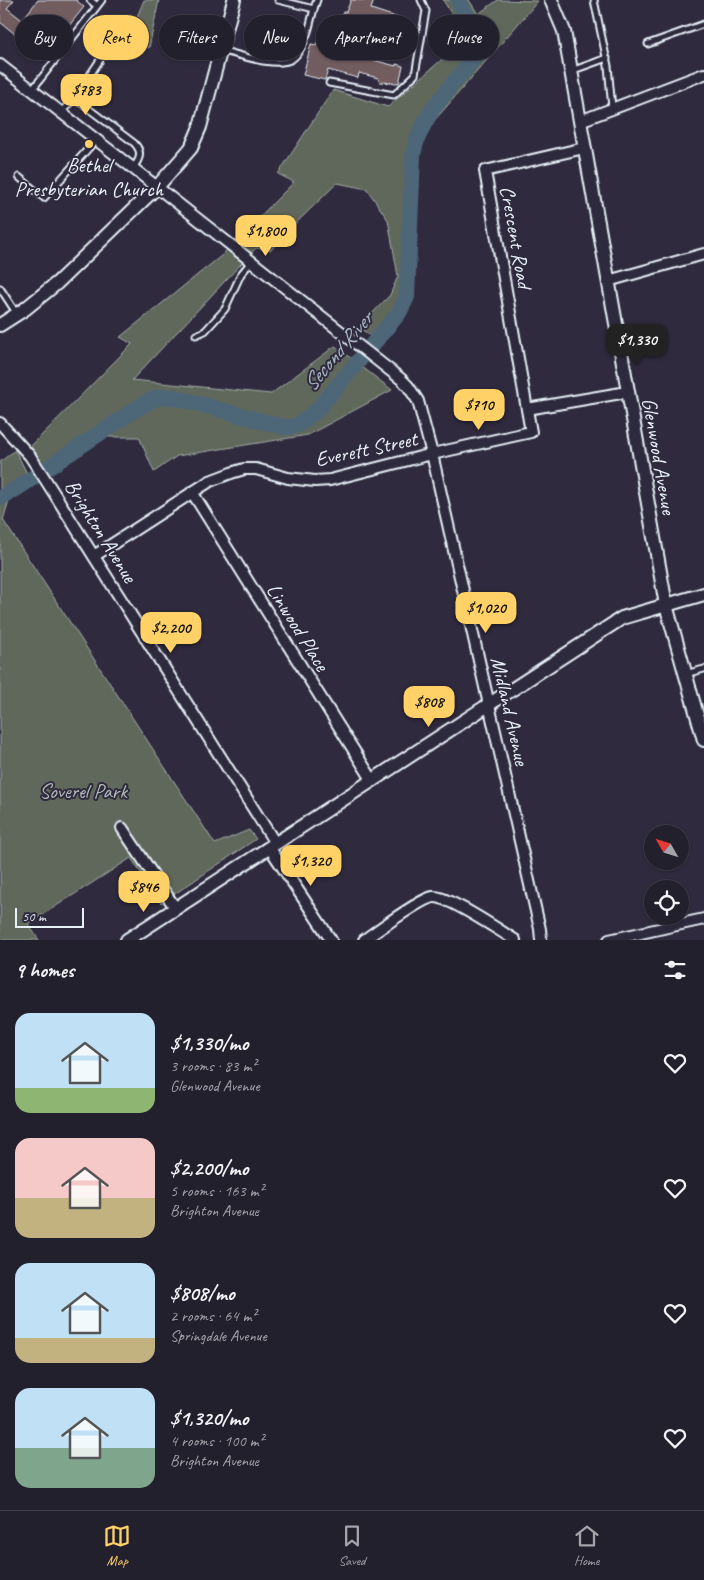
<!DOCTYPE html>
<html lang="en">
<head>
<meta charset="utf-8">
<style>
	body { margin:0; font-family:Caveat,sans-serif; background:#2b2836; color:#f1f3f6; height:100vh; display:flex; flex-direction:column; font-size:19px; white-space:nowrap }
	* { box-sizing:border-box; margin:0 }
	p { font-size:16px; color:#a3a3aa }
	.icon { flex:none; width:28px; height:28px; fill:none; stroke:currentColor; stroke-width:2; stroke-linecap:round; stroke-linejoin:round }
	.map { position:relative; height:940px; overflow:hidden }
	.drawer { display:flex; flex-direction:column; background:#23202e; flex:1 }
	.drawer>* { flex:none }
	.banner { position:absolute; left:15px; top:15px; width:675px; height:45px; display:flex; gap:10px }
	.needle { width:32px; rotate:309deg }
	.tools { position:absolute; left:644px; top:825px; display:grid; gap:10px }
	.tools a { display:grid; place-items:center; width:45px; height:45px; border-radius:50%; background:#23202e; box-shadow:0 1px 4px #0004,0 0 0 1px #403e4a; font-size:25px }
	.scale { position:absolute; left:15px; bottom:12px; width:69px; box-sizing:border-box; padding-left:5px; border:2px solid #e8f1f8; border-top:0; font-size:14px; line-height:18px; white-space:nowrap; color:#e8f1f8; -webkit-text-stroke:4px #2f2a3d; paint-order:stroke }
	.price { position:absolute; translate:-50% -42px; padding:0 11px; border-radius:10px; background:#ffd166; color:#111; font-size:16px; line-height:32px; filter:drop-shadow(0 1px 2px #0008) }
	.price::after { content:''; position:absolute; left:50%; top:30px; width:15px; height:11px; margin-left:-8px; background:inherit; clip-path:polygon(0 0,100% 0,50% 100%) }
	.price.selected { background:#222; color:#fff }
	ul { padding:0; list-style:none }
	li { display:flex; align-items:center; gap:15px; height:125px; padding:0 15px }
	li span { display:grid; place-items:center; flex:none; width:140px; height:100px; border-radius:15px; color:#555 }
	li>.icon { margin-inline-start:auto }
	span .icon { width:60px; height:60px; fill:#fffc; stroke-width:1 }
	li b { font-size:21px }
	h2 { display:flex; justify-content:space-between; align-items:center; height:60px; padding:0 15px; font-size:21px }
	.tag { padding:0 18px; border-radius:22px; background:#23202e; box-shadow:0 1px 4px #0004,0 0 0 1px #403e4a; font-size:18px; line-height:45px }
	.tag.selected { background:#ffd166; color:#111 }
	.tabs { display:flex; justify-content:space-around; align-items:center; height:70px; border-top:1px solid #403e4a; background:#23202e; font-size:14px; color:#a3a3aa }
	.tabs a { display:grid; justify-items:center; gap:2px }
	.tabs .selected { color:#ffd166 }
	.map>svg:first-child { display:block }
	.green { fill:#61685b; stroke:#a4acaa }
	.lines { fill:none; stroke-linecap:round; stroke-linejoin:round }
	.river { stroke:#4e6678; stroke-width:16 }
	.building { fill:#715b5f; stroke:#e8f1f8 }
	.service-casing { stroke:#e8f1f8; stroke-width:9 }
	.minor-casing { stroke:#e8f1f8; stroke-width:14 }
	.tertiary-casing { stroke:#e8f1f8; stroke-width:16 }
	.service { stroke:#2f2a3d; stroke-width:5 }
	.minor { stroke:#2f2a3d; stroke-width:10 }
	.tertiary { stroke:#2f2a3d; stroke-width:12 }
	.poi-dot { fill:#ffd166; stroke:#2f2a3d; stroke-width:2 }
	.labels { text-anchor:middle; stroke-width:4; stroke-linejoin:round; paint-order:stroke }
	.poi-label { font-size:21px; fill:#e8f1f8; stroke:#2f2a3d }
	.street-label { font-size:21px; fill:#e8f1f8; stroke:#2f2a3d }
	.park-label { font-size:21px; fill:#b2bab9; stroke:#2f2a3d }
	.water-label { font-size:22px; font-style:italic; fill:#aab9c5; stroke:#2f2a3d }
</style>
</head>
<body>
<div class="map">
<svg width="704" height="940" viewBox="0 0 704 940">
	<rect width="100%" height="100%" fill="#2f2a3d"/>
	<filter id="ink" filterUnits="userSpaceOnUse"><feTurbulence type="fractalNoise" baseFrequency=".02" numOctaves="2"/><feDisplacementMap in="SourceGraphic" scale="10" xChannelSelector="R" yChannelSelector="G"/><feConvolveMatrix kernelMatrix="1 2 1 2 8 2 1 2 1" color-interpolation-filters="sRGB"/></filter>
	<g filter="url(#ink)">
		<g class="green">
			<polygon points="144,0 159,0 149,48 128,38"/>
			<polygon points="443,0 469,0 478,14 498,0 538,1 421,136 411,293 374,339 359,327 390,295 398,276 388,220 367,189 337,183 289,230 271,250 256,248 132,380 271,394 335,346 392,390 308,435 177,456 154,472 139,437 103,437 46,475 28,449 132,344 120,337 221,256 294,182 278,174 333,90 388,107 466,38"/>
			<polygon points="15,450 31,481 10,497 3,520 215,844 249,830 256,839 161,903 131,858 28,924 39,940 0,940 0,462"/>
		</g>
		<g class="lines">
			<path class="river" d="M0 498 16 489 142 405 158 397H174L283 427H292L300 424 318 409 399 313 407 297 413 156C418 117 458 79 482 49L483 45 458 0"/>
		</g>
		<g class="building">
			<polygon points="0,0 14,0 7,8 22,20 38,0 76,0 84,7 44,57 34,49 32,50 22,42 24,41 0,22"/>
			<polygon points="351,0 374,0 371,9 399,18 392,44 359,37 354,55 396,66 396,64 403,66 399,83 380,82 378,78 359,73 358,78 328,70 325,80 303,75 311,44 316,45 318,40 339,46 344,22 341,21 343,12 346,12"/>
		</g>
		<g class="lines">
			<defs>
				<g id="service">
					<polyline points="90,0 97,6"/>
					<polyline points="278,0 314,9"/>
					<polyline points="594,0 608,66 612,108"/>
					<polyline points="648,44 704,24"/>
					<path d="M220 50C237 54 277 69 292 59 299 55 303 45 306 37 311 25 312 12 317 0"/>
					<polyline points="571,71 607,58"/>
					<polyline points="329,83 394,95 415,75 426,11 421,0"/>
					<polyline points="32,90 102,0"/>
					<polyline points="73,100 100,60"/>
					<path d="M61 112 73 100 81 103 134 143C143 152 140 159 133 168"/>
					<polyline points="19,177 44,198 96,140"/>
					<polyline points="0,288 17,314"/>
					<polyline points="196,335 205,331 225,309 241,274 251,262"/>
					<polyline points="685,674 704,669"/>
				</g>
				<g id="minor">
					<polyline points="0,65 157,187 401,379 408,386 418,401 432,454 540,929 541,940"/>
					<polyline points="580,121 704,74"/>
					<polyline points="608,281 704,254"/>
					<polyline points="527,409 627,392"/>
					<polyline points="0,423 30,456 45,479 275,843"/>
					<polyline points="192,492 373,781"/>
					<polyline points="94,556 210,481 231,473 244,469 256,469 288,478 315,481 330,480 432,454 531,432 485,171 584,148"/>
					<polyline points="122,828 176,909"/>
					<polyline points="269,847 331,940"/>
					<path d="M364 940C377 931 420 899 433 897 447 895 500 931 515 940"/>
					<polyline points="609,940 704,919"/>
				</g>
				<g id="tertiary">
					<polyline points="551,0 564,31 666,605 704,740"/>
					<polyline points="0,325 25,309 57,283 157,187 191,148 200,127 234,0"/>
					<polyline points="127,940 622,618 704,594"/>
				</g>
			</defs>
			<use href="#service" class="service-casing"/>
			<use href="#minor" class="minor-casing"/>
			<use href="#tertiary" class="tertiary-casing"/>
			<use href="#service" class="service"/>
			<use href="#minor" class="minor"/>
			<use href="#tertiary" class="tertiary"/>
		</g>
	</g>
	<circle class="poi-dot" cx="89" cy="144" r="5"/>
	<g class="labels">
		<g class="poi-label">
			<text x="89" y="172">Bethel<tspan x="89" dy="24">Presbyterian Church</tspan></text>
		</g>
		<g class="street-label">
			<text transform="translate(516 237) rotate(80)" y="7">Crescent Road</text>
			<text transform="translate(366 449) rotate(-12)" y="7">Everett Street</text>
			<text transform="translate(659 456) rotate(80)" y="7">Glenwood Avenue</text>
			<text transform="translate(101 531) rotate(58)" y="7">Brighton Avenue</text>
			<text transform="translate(298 627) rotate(58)" y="7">Linwood Place</text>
			<text transform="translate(510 711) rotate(77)" y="7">Midland Avenue</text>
		</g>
		<g class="park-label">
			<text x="83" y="798">Soverel Park</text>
		</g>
		<g class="water-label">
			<text transform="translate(337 351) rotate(-50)" y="8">Second River</text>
		</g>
	</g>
</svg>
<div class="tools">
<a><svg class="needle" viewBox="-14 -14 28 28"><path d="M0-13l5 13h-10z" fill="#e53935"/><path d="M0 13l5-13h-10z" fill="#a3a3aa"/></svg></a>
<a><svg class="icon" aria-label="locate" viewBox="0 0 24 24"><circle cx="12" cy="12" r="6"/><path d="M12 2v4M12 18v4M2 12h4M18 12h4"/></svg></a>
</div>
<div class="scale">50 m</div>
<b class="price" style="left:86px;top:116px">$783</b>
<b class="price" style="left:266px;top:257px">$1,800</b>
<b class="price selected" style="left:637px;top:366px">$1,330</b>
<b class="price" style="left:479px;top:431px">$710</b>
<b class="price" style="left:486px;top:634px">$1,020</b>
<b class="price" style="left:171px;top:654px">$2,200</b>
<b class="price" style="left:429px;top:728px">$808</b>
<b class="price" style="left:311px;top:887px">$1,320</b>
<b class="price" style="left:144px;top:913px">$846</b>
<div class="banner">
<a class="tag">Buy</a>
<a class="tag selected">Rent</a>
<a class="tag">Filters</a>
<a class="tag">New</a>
<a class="tag">Apartment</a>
<a class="tag">House</a>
</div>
</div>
<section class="drawer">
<h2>9 homes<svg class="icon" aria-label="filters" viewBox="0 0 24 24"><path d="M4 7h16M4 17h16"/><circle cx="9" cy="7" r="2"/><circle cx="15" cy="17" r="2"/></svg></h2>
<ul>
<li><span style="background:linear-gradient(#bfe0f5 75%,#8fb573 0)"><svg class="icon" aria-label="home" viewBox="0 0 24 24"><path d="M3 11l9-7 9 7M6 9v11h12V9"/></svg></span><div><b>$1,330/mo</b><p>3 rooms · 83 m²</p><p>Glenwood Avenue</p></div><svg class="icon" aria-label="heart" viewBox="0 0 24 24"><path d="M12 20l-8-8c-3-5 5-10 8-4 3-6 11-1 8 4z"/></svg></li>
<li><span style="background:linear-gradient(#f6c9c9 60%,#c2b280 0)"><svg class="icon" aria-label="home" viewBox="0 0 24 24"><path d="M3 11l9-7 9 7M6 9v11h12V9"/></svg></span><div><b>$2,200/mo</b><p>5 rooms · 163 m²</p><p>Brighton Avenue</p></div><svg class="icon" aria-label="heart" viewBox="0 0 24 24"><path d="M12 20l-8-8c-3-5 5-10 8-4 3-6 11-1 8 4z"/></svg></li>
<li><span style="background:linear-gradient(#bfe0f5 75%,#c2b280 0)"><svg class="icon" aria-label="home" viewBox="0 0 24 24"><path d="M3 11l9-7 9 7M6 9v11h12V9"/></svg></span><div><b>$808/mo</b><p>2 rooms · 64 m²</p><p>Springdale Avenue</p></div><svg class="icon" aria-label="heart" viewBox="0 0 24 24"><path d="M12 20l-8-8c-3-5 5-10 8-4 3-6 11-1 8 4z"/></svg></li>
<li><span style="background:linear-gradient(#bfe0f5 60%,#7fa58c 0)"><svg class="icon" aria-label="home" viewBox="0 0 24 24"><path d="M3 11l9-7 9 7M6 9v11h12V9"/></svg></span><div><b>$1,320/mo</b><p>4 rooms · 100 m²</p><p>Brighton Avenue</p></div><svg class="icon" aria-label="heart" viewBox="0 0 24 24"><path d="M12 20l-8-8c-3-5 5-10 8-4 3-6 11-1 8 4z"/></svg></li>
</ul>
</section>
<nav class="tabs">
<a class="selected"><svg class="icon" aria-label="map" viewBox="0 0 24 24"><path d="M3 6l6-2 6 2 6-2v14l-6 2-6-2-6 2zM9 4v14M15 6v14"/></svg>Map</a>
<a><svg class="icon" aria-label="saved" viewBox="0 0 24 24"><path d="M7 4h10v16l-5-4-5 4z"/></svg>Saved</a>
<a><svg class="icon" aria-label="home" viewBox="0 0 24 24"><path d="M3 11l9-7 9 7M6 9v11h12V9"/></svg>Home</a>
</nav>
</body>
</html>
